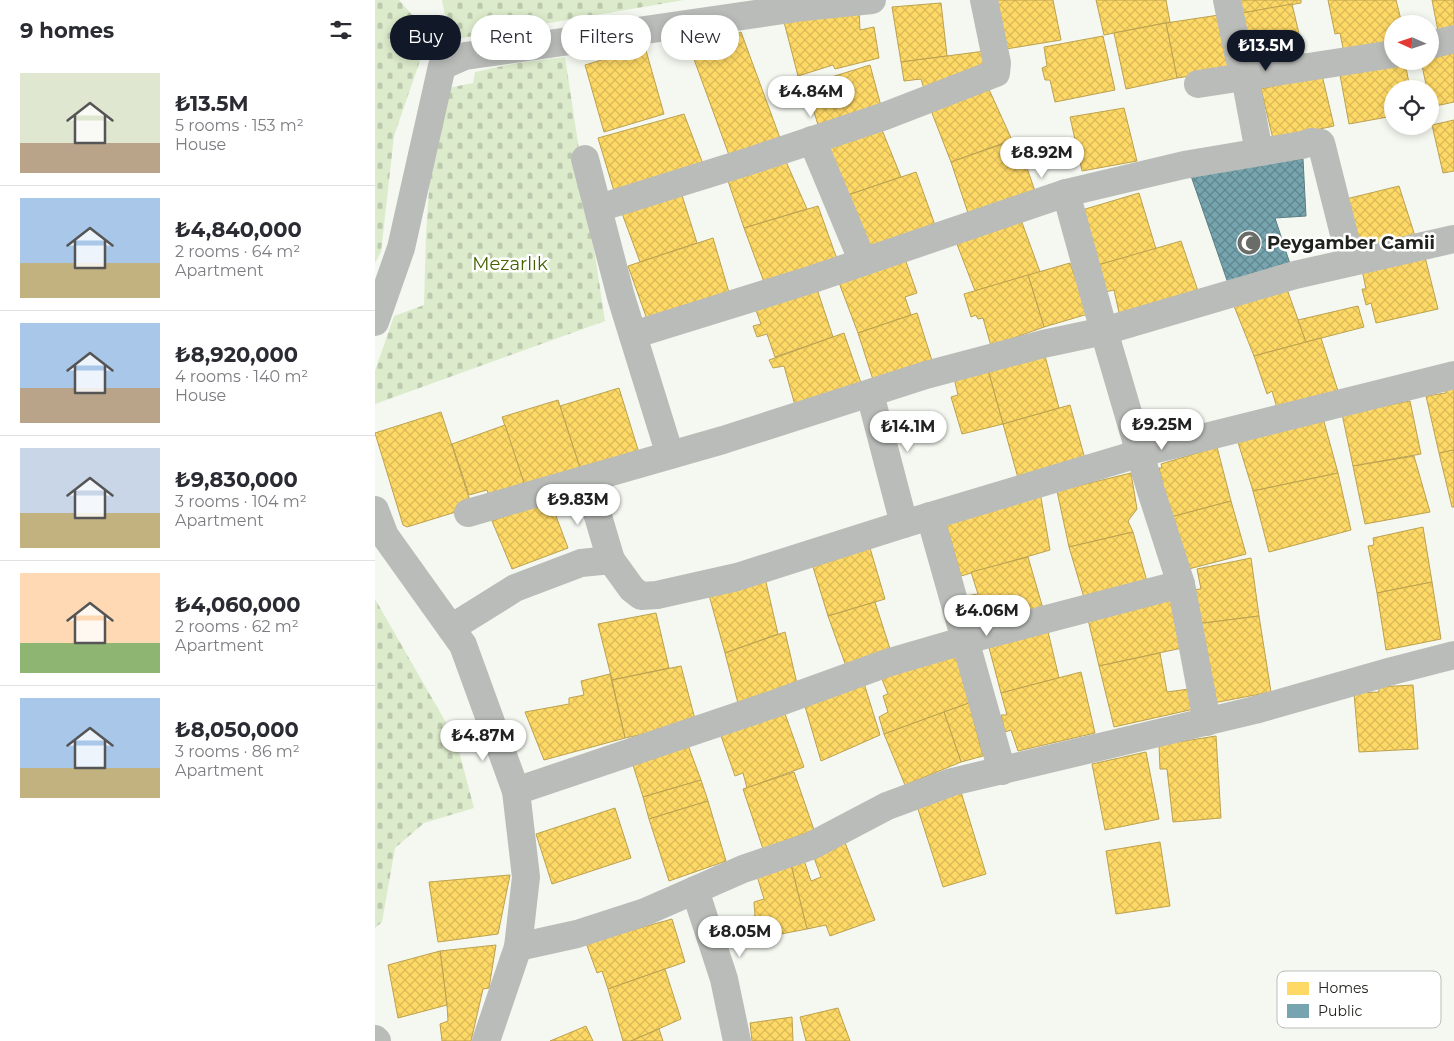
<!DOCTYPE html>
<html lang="en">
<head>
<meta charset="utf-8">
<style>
	body { margin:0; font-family:Montserrat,sans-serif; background:#f2f2f3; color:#2b2b33; height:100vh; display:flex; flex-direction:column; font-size:19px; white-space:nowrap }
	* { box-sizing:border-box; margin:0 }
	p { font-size:16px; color:#7c7c81 }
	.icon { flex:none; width:28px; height:28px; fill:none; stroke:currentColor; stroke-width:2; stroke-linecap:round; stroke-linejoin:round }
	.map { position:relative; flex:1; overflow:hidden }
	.sheet { display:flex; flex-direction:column; background:#fff; width:375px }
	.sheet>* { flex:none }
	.banner { position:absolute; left:15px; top:15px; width:475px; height:45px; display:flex; gap:10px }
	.needle { width:32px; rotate:273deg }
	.buttons { position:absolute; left:1009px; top:15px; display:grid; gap:10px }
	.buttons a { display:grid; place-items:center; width:55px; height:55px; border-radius:50%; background:#fff; box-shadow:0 2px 8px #0003; font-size:25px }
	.price { position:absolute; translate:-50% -42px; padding:0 11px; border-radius:18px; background:#fff; color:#222; font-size:16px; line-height:32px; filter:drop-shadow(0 1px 2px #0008) }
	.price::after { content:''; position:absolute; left:50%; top:30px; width:15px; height:11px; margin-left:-8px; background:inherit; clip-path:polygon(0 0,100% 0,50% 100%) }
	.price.on { background:#111827; color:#fff }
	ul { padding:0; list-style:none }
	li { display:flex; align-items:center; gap:15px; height:125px; padding:0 20px }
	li+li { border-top:1px solid #e1e1e2 }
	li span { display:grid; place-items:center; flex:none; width:140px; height:100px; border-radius:0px; color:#555 }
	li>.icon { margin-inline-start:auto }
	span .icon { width:60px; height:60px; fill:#fffc; stroke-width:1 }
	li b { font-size:21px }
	h2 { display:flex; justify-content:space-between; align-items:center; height:60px; padding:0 20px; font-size:21px }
	.tag { padding:0 18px; border-radius:22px; background:#fff; box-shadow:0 2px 8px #0003; font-size:18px; line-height:45px }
	.tag.on { background:#111827; color:#fff }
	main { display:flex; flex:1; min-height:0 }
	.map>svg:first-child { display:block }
	.cemetery { fill:url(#cemetery-stones) }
	.homes { fill:url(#homes-cross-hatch); stroke:#bca250 }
	.public { fill:url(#public-cross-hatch); stroke:#5c7e83 }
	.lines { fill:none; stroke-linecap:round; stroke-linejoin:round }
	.minor { stroke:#babcb9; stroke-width:28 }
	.labels { text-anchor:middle; stroke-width:5; stroke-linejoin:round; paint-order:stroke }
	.poi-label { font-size:18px; font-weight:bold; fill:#20221d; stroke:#fff; text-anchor:start }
	.park-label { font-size:18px; fill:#436100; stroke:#fff }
	.key { fill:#fff; stroke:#bcbdbb; stroke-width:1 }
	.key-label { font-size:14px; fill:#20221d }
</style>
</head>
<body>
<main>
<section class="sheet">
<h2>9 homes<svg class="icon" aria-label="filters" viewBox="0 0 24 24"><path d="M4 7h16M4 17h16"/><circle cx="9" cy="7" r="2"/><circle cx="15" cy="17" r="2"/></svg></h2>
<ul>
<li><span style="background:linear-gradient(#dfe7d0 70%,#b9a48a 0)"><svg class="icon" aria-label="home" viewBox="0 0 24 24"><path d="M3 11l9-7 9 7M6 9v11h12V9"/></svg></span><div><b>₺13.5M</b><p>5 rooms · 153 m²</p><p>House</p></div></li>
<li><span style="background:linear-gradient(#a9c7e8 65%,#c2b280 0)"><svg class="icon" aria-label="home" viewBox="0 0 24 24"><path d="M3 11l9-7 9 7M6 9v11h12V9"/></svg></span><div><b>₺4,840,000</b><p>2 rooms · 64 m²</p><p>Apartment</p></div></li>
<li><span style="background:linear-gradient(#a9c7e8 65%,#b9a48a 0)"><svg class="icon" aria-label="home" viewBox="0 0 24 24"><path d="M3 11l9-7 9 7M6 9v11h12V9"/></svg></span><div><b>₺8,920,000</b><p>4 rooms · 140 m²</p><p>House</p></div></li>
<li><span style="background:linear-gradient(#c9d6e8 65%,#c2b280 0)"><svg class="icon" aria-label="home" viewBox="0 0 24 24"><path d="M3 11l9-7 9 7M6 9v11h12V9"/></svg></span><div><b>₺9,830,000</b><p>3 rooms · 104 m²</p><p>Apartment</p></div></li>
<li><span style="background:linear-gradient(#ffd9b3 70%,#8fb573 0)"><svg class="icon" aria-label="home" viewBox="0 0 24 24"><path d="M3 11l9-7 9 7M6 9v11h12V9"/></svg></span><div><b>₺4,060,000</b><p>2 rooms · 62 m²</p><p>Apartment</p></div></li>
<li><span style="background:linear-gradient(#a9c7e8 70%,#c2b280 0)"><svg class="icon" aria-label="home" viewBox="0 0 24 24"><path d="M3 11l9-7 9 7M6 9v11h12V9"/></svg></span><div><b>₺8,050,000</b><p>3 rooms · 86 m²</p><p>Apartment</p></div></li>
</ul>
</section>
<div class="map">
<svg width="1079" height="1041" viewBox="0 0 1079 1041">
	<defs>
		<pattern id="cemetery-stones" width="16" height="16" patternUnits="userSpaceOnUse" patternTransform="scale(1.25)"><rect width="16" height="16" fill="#dcebcb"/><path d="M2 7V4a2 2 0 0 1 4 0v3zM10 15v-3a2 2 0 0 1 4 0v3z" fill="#bcc9ae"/></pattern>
		<pattern id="homes-cross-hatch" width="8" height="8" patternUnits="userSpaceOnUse" patternTransform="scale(1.25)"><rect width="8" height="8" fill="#ffd966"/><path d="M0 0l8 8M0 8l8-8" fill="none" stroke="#daba58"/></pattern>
		<pattern id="public-cross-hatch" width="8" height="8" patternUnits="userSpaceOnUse" patternTransform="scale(1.25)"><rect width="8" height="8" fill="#76a5af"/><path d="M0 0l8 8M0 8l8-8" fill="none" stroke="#60868e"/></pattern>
	</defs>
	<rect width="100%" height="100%" fill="#f4f8f0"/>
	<g class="cemetery">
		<polygon points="0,0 24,0 47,26 48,52 19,136 6,252 0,263"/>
		<polygon points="67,0 309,0 75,40"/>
		<polygon points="190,57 230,321 0,404 0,371 19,316 49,305 51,235 56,159 68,89 98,83 100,72 142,63"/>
		<polygon points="0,599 81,740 99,808 49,823 20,848 7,922 0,928"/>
	</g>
	<g class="homes">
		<polygon points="618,0 678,0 686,40 625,50"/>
		<polygon points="721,0 791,0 795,22 729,35"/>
		<polygon points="864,0 926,0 926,3 867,13"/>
		<polygon points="953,0 1021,0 1027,24 1018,24 1018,43 969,53 965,33 960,34"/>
		<polygon points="1057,0 1079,0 1079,28 1063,31"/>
		<polygon points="566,3 572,56 526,62 517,7"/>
		<polygon points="917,4 930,59 880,68 867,13"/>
		<polygon points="484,8 485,30 499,27 504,58 460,69 458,65 423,76 409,22"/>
		<polygon points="844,15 856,70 802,78 791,23"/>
		<polygon points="791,23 802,78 751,89 739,33"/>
		<polygon points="366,32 405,138 354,155 316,51"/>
		<polygon points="728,36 740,90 680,102 675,80 670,80 667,68 672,66 669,47"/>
		<polygon points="270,47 289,114 229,132 210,65"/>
		<polygon points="610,51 614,68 550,92 546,79 529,81 526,62"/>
		<polygon points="1079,53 1079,102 1056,107 1055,89 1052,89 1046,61 1055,61 1055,58"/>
		<polygon points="1030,62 1035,89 1018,89 1018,116 974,124 965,75"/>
		<polygon points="495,65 506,106 443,125 431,85"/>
		<polygon points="947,75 959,126 898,139 886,89"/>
		<polygon points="612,85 637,140 576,162 555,108"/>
		<polygon points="749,108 762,161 707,171 695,117"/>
		<polygon points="309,114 328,164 239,191 223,138"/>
		<polygon points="1079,120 1079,171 1068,173 1057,125"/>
		<polygon points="505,125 526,177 470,196 447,145"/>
		<polygon points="642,139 661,194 594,216 576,162"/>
		<polygon points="409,157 432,209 369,228 351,175"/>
		<polygon points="541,172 560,225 489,248 470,196"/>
		<polygon points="1024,186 1040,236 995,249 993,243 982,245 971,199"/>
		<polygon points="305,189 322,243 265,262 245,208"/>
		<polygon points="764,193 781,249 723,265 707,210"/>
		<polygon points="443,206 462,259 389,282 369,228"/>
		<polygon points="645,217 665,272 600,291 580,239"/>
		<polygon points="338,238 355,296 273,322 253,266"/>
		<polygon points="806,241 824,294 745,317 739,290 730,292 723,265"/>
		<polygon points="1049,253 1063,309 1001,323 996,303 991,305 987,289 991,289 987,270"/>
		<polygon points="529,256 542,293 530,297 536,315 483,333 463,280"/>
		<polygon points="695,263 713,314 669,327 653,275"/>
		<polygon points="653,275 669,327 616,346 608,318 603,319 601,315 596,317 589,294"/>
		<polygon points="440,283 458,337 400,357 392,334 382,337 378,326 386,324 379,305"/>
		<polygon points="912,289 931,342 879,356 859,306"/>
		<polygon points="983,306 989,327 931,342 923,320"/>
		<polygon points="542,313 559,367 500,386 483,333"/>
		<polygon points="469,333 488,389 421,409 409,366 398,368 394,360"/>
		<polygon points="946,338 963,391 902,408 897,391 892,394 879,356"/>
		<polygon points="670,356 684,408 628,424 613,370"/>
		<polygon points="613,370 628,424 587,434 576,397 583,395 579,378"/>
		<polygon points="1079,385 1079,450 1064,453 1051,396 1071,393 1070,386"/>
		<polygon points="244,388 264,453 206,471 185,406"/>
		<polygon points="183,400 206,471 151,489 127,417"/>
		<polygon points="1035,401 1046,454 978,466 967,414"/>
		<polygon points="695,405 710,459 643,478 628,424"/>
		<polygon points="66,412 97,507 32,527 28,525 0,433"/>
		<polygon points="948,418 963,473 878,491 862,439"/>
		<polygon points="130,425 151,489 115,499 112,490 94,495 77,444"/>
		<polygon points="842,447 856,501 796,517 782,485 788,484 784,468 787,468 786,464"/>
		<polygon points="1079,450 1079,507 1077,507 1064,453"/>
		<polygon points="1039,456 1055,512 990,524 978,466"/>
		<polygon points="756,473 762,509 753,521 758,532 694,547 682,491"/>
		<polygon points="963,473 976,530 894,552 878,491"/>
		<polygon points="665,492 675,550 586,576 571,523"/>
		<polygon points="175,500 193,548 137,569 117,521"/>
		<polygon points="856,501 871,554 810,570 796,517"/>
		<polygon points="1048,527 1057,582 1002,593 993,546 999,545 998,538"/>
		<polygon points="758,532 773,585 710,601 694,547"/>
		<polygon points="495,548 510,599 453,616 438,567"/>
		<polygon points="653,557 669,612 599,631 590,596 603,594 596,572"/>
		<polygon points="876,558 884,616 821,624 817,590 826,589 822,569"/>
		<polygon points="390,578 403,634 350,653 334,595"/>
		<polygon points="1057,582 1066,639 1011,650 1002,593"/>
		<polygon points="795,594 807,648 724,666 712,615"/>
		<polygon points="500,602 517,655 472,669 453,616"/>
		<polygon points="281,613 294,668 237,680 223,624"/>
		<polygon points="884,616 896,692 833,704 821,624"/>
		<polygon points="671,623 684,678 626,693 612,640"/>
		<polygon points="410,632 423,688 364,707 350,653"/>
		<polygon points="581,651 594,703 509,734 504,717 513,712 508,696 513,694 505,674"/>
		<polygon points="785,653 792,692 814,689 819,709 739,727 724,666"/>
		<polygon points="306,666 321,723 250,738 237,680"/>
		<polygon points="706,672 720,733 643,751 636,730 630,732 626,715 632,715 626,693"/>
		<polygon points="235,674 250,738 169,760 150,712 194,704 194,698 209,695 206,681"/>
		<polygon points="488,680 505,735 446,761 429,703"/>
		<polygon points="1038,685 1043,749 984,752 979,693 1004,692 1004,687"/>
		<polygon points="594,703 608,756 586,762 569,712"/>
		<polygon points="409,711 429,767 372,788 368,773 360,776 345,733"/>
		<polygon points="569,712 586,762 530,785 509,734"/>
		<polygon points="841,736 846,818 798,822 792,769 785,769 784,745"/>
		<polygon points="313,745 326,780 268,797 257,762"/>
		<polygon points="771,752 784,819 730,830 717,764"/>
		<polygon points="419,772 439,830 388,849 368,789"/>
		<polygon points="326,780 333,801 274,819 268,797"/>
		<polygon points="586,792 611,874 568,887 542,806"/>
		<polygon points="333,801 351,861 294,881 274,819"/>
		<polygon points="240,808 256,858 177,884 161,834"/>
		<polygon points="469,840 500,920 455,936 451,925 432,929 416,865 429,860 436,881 446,877 438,855"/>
		<polygon points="785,842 795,906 741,914 731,851"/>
		<polygon points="416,865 432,929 380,939 373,918 380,916 379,902 389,899 382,876"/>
		<polygon points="135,875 123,934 63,942 54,882"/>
		<polygon points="297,919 310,962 233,989 227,971 222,973 211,943"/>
		<polygon points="121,945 114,988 108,989 96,1041 67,1041 65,1024 73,1021 72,1005 65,951"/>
		<polygon points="65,951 72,1005 23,1018 13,965"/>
		<polygon points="290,969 306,1019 256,1041 248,1041 233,989"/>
		<polygon points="463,1008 475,1041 431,1041 425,1017"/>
		<polygon points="417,1017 418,1041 377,1041 375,1023"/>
		<polygon points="211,1026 218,1041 175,1041"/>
		<polygon points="284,1029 288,1041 256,1041"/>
	</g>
	<polygon class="public" points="928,159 931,216 900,218 916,267 854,286 815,173"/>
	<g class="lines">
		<g class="minor">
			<polyline points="852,0 863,53 870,77 884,152"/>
			<polyline points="1055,45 1079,39"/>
			<polyline points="823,84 1018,54"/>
			<polyline points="437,140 488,262"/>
			<polyline points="210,159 246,297 295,455"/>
			<polyline points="691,193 729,331 776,491 806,584 832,722"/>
			<polyline points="224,208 378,160 510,116 621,73 622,63 609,0"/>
			<polyline points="0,322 26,248 67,66 90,56 429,7 497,0"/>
			<polyline points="258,335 438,279 691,193 809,165 927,145 936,142 946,143 976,262"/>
			<polyline points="495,394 529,524"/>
			<polyline points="212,479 236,560"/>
			<polyline points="0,510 10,536 88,645 141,791 151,877 143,947 111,1041"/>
			<polyline points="93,513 348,440 551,375 668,344 729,331 920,275 1079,239"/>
			<polyline points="555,516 627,771"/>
			<polyline points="76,628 140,588 206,563 236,560 257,589 266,596 282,595 362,577 529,524 766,453 1079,375"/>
			<polyline points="141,791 399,704 512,663 591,640 806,584"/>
			<polyline points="320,890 349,979 362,1041"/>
			<polyline points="143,947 202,934 270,912 368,869 436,846 512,806 577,782 880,710 1017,671 1079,655"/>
			<polyline points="0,1039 2,1041"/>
		</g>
	</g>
	<defs>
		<symbol id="mosque-disc" viewBox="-11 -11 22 22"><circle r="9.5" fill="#6a6d67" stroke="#fff"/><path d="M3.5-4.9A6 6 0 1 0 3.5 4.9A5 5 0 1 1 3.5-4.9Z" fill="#fff"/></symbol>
	</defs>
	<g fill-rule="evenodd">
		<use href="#mosque-disc" x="860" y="229" width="28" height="28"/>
	</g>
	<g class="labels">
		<g class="poi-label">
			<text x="892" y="249">Peygamber Camii</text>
		</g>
		<g class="park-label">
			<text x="135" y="270">Mezarlık</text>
		</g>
	</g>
	<rect x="902" y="971" width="164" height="57" rx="8" class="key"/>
	<rect x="912" y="982" width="22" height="13" fill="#ffd966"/>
	<rect x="912" y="1004" width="22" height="14" fill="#76a5af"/>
	<g class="key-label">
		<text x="943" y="993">Homes</text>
		<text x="943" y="1016">Public</text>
	</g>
</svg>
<div class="buttons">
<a><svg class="needle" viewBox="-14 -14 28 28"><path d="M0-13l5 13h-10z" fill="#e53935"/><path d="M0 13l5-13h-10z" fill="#7c7c81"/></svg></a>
<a><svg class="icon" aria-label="locate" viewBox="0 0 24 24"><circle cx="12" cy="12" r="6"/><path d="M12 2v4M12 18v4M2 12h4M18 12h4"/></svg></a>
</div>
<b class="price on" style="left:891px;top:72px">₺13.5M</b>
<b class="price" style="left:436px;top:118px">₺4.84M</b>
<b class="price" style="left:667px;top:179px">₺8.92M</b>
<b class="price" style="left:787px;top:451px">₺9.25M</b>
<b class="price" style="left:533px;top:453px">₺14.1M</b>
<b class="price" style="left:203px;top:526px">₺9.83M</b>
<b class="price" style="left:612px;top:637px">₺4.06M</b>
<b class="price" style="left:108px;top:762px">₺4.87M</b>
<b class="price" style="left:365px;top:958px">₺8.05M</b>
<div class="banner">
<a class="tag on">Buy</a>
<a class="tag">Rent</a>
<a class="tag">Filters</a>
<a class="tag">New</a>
</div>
</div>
</main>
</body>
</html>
